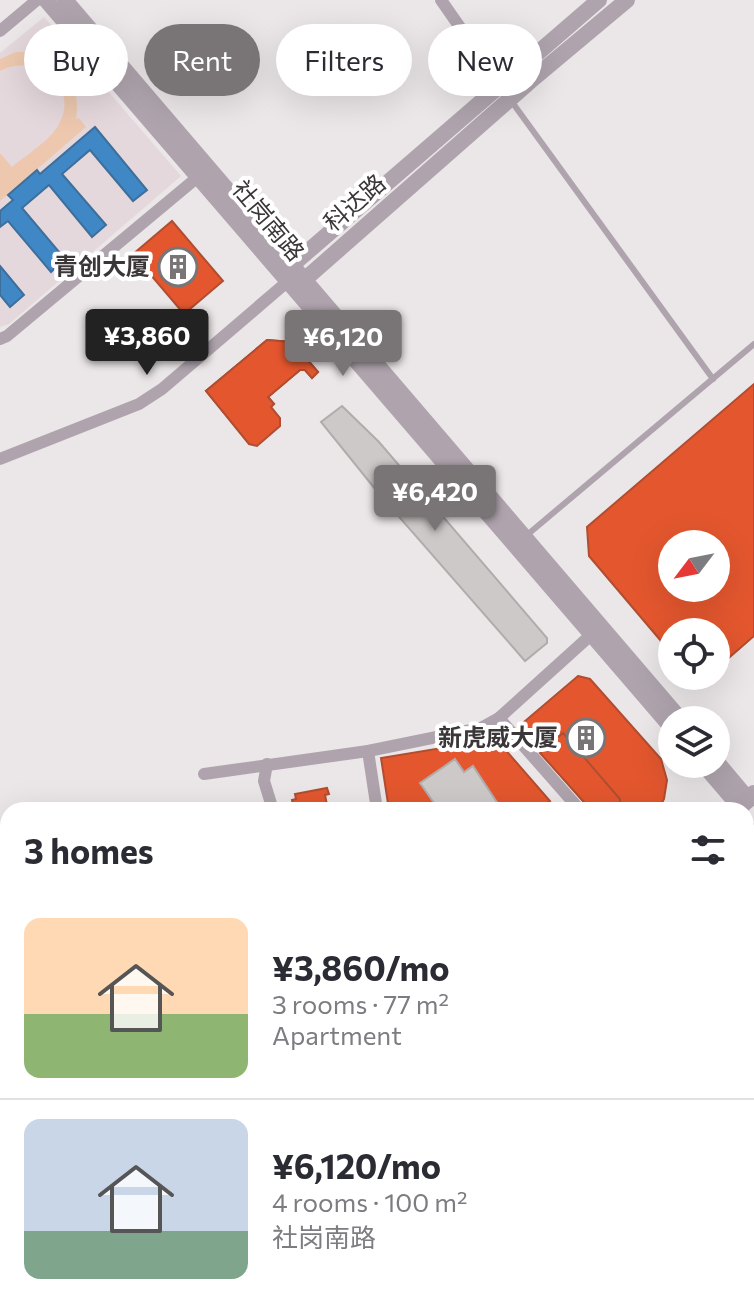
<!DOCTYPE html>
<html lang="en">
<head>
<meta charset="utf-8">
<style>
	body { margin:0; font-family:Commissioner,"Noto Sans SC",sans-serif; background:#f7f7f7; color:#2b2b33; height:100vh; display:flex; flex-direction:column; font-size:30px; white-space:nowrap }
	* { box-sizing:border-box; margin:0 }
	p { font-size:26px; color:#7c7c81 }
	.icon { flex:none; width:44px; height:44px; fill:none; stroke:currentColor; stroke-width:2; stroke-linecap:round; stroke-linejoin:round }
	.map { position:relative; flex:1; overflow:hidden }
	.details { position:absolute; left:0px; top:802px; width:754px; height:514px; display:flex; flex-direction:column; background:#fff; border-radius:24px 24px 0 0; box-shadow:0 8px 32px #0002 }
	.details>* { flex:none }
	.guide { position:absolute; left:24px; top:24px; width:706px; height:72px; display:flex; gap:16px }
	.needle { width:52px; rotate:238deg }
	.controls { position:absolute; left:658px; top:530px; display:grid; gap:16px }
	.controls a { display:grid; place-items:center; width:72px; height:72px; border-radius:50%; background:#fff; box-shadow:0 8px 32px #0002; font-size:40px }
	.price { position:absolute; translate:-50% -68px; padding:0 18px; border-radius:8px; background:#797475; color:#fff; font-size:26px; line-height:52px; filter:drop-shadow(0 2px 4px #0008) }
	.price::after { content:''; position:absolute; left:50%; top:48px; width:24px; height:18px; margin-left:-12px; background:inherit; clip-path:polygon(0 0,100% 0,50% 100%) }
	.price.active { background:#222; color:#fff }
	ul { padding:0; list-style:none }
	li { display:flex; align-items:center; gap:24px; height:200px; padding:0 24px }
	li+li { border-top:2px solid #e1e1e2 }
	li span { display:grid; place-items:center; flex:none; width:224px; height:160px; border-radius:16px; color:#555 }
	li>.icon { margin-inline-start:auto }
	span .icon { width:96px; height:96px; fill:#fffc; stroke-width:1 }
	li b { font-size:34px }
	h2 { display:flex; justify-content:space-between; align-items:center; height:96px; padding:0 24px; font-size:34px }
	.chip { padding:0 28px; border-radius:36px; background:#fff; box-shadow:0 8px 32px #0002; font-size:28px; line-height:72px }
	.chip.active { background:#797475; color:#fff }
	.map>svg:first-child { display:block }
	.built { fill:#e5d8dc }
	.green { fill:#edc8af }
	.homes { fill:#f2c14e; stroke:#bb9747; stroke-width:2 }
	.shops { fill:#e4572e; stroke:#b14d31; stroke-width:2; fill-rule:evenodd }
	.schools { fill:#3f88c5; stroke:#3e6f9b; stroke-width:2 }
	.building { fill:#cdc9c9; stroke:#b0acac; stroke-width:2 }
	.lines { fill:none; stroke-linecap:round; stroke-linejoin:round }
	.service { stroke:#afa4ad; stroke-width:6 }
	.minor { stroke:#afa4ad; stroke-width:12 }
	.tertiary { stroke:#afa4ad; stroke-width:16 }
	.secondary { stroke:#aea2ac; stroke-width:18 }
	.labels { text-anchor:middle; stroke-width:8; stroke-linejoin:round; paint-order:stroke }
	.street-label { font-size:24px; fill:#3b3638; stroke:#fff }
	.poi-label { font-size:24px; font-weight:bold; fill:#3b3638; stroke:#fff; text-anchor:end }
</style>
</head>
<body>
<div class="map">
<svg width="754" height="1315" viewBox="0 0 754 1315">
	<rect width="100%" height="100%" fill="#ebe6e7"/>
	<polygon class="built" points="44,17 181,176 9,324 0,327 0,53"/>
	<path class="green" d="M16 52C55 50 83 80 76 119L79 118 86 127 0 201V153L12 167C27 154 50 141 59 124 81 85 34 52 0 71V59Z"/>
	<g class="homes">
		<polygon points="341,418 349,428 357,422 363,429 355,435 361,442 369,436 375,443 367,450 375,460 363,470 328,428"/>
		<polygon points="501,604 510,614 517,608 524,615 516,622 522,628 529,622 536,629 528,636 536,646 524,656 489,615"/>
	</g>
	<g class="shops">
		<polygon points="172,221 223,281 184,314 133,254"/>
		<polygon points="267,340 292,342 318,372 312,378 305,370 300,370 268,397 274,404 240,432 206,391"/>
		<polygon points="267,340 292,342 318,372 312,378 305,370 300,370 268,397 274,404 271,407 280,418 280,426 257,446 249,444 206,391"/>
		<path d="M754 384V636L716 669V632H672V654L589 556 587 527ZM672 544H716V588H672Z"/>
		<polygon points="578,676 590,679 661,759 667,780 664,799 658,810 591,810 518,727"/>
		<polygon points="691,676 708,676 698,685"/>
		<polygon points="563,733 620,799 620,810 591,810 540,753"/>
		<polygon points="496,739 550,801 537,810 389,810 381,758"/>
		<polygon points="327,788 329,794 325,795 328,810 294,810 292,800 296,799 295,794"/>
		<polygon points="442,1308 508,1308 533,1315 424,1315"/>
	</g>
	<g class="schools">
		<polygon points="95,127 147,190 133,201 90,150 62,174 106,225 92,237 49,185 22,208 65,259 51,272 8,221 0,227 0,211 13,200 8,195 37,170 40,174"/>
		<polygon points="0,266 24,295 10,307 0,295"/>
	</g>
	<g class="building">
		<polygon points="342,406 379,442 547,638 547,643 525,661 380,495 321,422"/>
		<polygon points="455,759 464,772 473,766 502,810 439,810 420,783"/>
		<polygon points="163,1308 288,1308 286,1315 150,1315"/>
	</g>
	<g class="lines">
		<g class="service">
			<polyline points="512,102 713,379"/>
			<polyline points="527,535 754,344"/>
			<polyline points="0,1105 8,1128"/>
		</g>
		<g class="minor">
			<polyline points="441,0 510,99"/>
			<polyline points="0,31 37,0"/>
			<polyline points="0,339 7,336 199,176"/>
			<polyline points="0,459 139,404 162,389 287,282"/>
			<polyline points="499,718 580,810"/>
			<polyline points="368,751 377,810"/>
			<polyline points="267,764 264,781 273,810"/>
			<polyline points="204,774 368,751 481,728 499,718 592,634"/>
			<polyline points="0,1080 8,1076"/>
			<polyline points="746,1195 754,1189"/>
			<polyline points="573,1308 586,1315"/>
			<polyline points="592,1308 601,1315"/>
		</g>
		<g class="tertiary">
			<polyline points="46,0 672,728"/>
			<polyline points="65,0 681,720"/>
			<polyline points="599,0 291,266 287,282 303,281 535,77 627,0"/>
			<polyline points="716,761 748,799"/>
			<polyline points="703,764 739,806"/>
			<polyline points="0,1300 8,1296"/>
			<polyline points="27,1315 39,1308"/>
		</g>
		<g class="secondary">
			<polyline points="735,810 754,794"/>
			<polyline points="746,839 754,832"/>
			<polyline points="327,1315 329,1308"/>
			<polyline points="353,1315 355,1308"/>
		</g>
	</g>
	<defs>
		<symbol id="building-ring" viewBox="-11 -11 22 22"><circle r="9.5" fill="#fff" stroke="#797475" stroke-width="1.5"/><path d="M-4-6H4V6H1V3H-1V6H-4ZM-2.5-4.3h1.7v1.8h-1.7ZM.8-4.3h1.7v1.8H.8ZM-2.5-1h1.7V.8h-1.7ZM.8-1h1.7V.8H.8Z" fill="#797475"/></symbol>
	</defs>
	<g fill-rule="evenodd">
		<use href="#building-ring" x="156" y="245" width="44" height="44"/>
		<use href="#building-ring" x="564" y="716" width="44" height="44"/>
	</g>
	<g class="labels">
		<g class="street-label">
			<text transform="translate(355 203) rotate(-41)" y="8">科达路</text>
			<text transform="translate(268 221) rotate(50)" y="8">社岗南路</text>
		</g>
		<g class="poi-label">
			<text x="150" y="275">青创大厦</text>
			<text x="558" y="746">新虎威大厦</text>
		</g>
	</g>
</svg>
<div class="controls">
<a><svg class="needle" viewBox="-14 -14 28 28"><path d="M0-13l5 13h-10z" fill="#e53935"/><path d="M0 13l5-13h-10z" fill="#7c7c81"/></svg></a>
<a><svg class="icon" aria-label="locate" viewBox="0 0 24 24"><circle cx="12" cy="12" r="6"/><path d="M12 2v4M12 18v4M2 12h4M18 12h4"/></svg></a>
<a><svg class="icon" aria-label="layers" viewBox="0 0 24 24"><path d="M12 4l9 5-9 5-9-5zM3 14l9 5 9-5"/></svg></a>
</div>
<b class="price active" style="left:147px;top:377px">¥3,860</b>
<b class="price" style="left:343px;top:378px">¥6,120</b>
<b class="price" style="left:435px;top:533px">¥6,420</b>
<div class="guide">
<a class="chip">Buy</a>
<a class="chip active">Rent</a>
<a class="chip">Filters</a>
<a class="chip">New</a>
</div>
<section class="details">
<h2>3 homes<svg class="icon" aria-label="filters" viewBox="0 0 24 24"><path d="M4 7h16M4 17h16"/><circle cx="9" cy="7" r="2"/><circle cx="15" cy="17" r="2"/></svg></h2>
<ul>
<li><span style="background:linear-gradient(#ffd9b3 60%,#8fb573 0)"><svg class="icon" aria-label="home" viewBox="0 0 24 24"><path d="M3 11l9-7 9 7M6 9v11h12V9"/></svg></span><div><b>¥3,860/mo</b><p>3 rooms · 77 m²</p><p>Apartment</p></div></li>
<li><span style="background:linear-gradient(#c9d6e8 70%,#7fa58c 0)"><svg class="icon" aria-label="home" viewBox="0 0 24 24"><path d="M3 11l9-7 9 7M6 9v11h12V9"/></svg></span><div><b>¥6,120/mo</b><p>4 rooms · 100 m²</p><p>社岗南路</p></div></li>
</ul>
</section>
</div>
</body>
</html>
